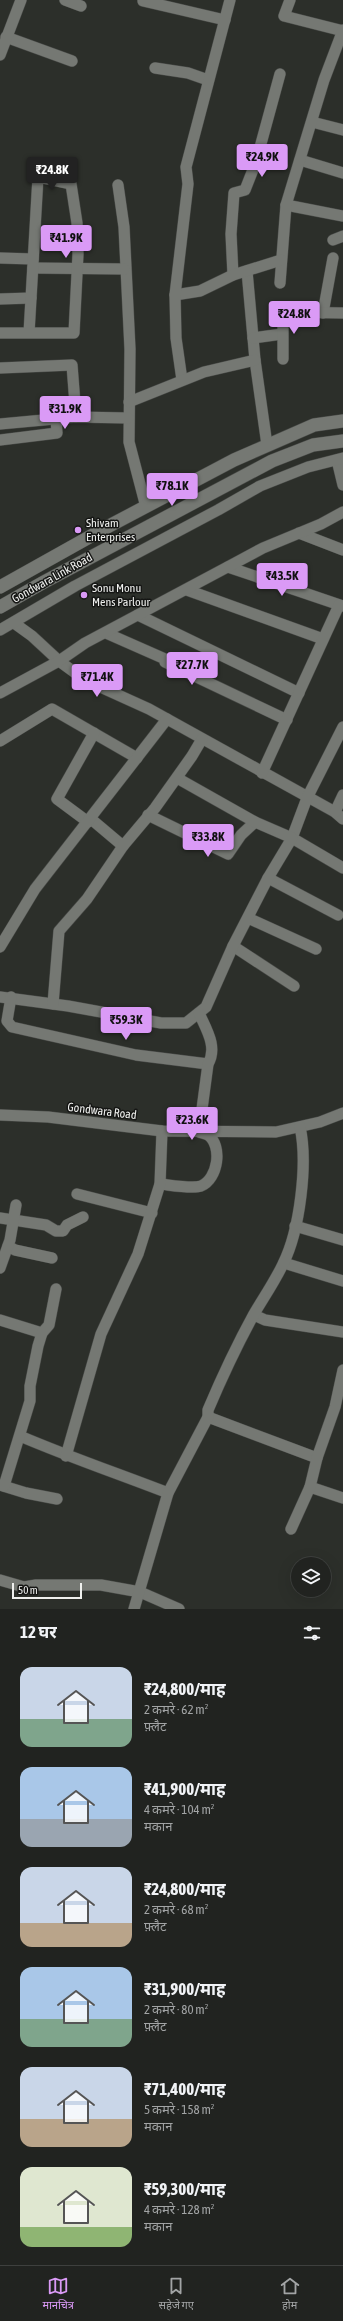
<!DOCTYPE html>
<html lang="hi">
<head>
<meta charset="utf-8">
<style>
	body { margin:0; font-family:"Asap Condensed","Noto Sans Devanagari",sans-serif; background:#292b29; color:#f1f3f6; height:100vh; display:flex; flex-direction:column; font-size:15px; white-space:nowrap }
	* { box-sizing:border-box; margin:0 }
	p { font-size:13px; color:#a2a4a5 }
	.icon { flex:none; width:22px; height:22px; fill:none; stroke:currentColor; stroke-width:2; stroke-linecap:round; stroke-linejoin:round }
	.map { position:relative; height:1609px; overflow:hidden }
	.details { display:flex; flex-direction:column; background:#212320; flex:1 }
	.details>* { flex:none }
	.fabs { position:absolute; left:291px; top:1557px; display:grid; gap:8px }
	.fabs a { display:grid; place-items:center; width:40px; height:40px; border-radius:50%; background:#212320; box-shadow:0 4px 16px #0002,0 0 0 1px #3e403e; font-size:20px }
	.scale { position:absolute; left:12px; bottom:10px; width:70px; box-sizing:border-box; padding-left:4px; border:2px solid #eff0ee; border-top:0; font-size:11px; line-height:14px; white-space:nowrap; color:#eff0ee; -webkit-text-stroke:3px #151614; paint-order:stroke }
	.price { position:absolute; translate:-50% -34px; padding:0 9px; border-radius:4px; background:#da9af6; color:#111; font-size:13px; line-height:26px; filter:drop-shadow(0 1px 2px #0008) }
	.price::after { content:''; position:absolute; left:50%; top:24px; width:12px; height:9px; margin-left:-6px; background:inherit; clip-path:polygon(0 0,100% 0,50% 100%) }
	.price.on { background:#222; color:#fff }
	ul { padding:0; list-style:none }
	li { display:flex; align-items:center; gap:12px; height:100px; padding:0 20px }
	li span { display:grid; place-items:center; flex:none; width:112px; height:80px; border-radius:12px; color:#555 }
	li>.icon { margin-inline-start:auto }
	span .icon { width:48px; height:48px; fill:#fffc; stroke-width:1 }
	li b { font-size:17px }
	h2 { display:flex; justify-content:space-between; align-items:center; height:48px; padding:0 20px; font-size:17px }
	.dock { display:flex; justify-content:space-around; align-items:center; height:56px; border-top:1px solid #3e403e; background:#212320; font-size:11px; color:#a2a4a5 }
	.dock a { display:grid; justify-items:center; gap:2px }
	.dock .on { color:#da9af6 }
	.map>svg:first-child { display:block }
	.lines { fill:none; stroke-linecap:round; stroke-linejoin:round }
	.minor-casing { stroke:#494b48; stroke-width:12 }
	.tertiary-casing { stroke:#494b48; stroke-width:14 }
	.minor { stroke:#757873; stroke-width:11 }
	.tertiary { stroke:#757873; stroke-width:13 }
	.poi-dot { fill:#da9af6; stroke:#151614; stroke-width:1.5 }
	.labels { text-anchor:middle; stroke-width:3; stroke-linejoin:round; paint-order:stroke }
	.poi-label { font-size:12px; fill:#eff0ee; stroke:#151614; text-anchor:start }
	.street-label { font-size:12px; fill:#eff0ee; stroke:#151614 }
</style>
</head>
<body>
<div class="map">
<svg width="343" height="1609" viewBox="0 0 343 1609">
	<rect width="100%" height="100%" fill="#2c2f2a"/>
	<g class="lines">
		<defs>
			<g id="minor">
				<polyline points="65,0 81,6"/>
				<polyline points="290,0 284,16 343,31"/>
				<polyline points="143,1 225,20"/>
				<polyline points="6,37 72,61"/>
				<polyline points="0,55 21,0"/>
				<polyline points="155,68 188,73 208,80"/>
				<polyline points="312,122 343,130"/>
				<polyline points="300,160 343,173"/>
				<polyline points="118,185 124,227 130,349 129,442 146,507"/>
				<polyline points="286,205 343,216"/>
				<polyline points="333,240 343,236"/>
				<polyline points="0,258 33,259"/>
				<polyline points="33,268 124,269"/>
				<polyline points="247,271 255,360 267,445"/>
				<polyline points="233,275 231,234 234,193 245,190 256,162 280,74"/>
				<polyline points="280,283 286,205 324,80 343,30"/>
				<polyline points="175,295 200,291 233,275 281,260"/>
				<polyline points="0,299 31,298"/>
				<polyline points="323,313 333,258"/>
				<polyline points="0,333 74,333 78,254 77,223 71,184 38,177 29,333"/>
				<polyline points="253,338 282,334"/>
				<polyline points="283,359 283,312 343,313"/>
				<polyline points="0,368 72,365 76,417"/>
				<polyline points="182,380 176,338 175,295 188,184 186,167 230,0"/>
				<polyline points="129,402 204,372 255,360"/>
				<polyline points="0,424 76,417 128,418"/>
				<polyline points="0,440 57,433 56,419"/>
				<polyline points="337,460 343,485"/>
				<polyline points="299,533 343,550"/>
				<polyline points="228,567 343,606"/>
				<polyline points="187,590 323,639"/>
				<polyline points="138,615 299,693"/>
				<polyline points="14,623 32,636 59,661 85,680 149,709 335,812 343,819"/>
				<polyline points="0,630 75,586 218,510 260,486 308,467 343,458"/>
				<polyline points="106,633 165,659 165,662 287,720"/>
				<polyline points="0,693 59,661 85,643 235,563 263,548 321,524 343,512"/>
				<polyline points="343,727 307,798 292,838 343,868"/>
				<polyline points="0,741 52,709 137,758"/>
				<polyline points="262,773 339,605"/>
				<polyline points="335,812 343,795"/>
				<polyline points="148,815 228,854 241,835 255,822"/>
				<polyline points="91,819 123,846"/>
				<polyline points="88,822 57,799 94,733"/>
				<polyline points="268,878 338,915"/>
				<polyline points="248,918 316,949"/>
				<polyline points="233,946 294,986"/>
				<polyline points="0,947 35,889 167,719"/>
				<polyline points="0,997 68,1006 161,1023 186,1023 206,1007 233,946 268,878 292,838 255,822 177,778"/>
				<polyline points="11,997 7,1021 12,1027 136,1055 208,1064"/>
				<polyline points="53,1004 59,931 87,899 123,846 155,808 192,756 202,739"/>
				<polyline points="0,1115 48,1117 162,1131 276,1132 320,1122 343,1113"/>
				<path d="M160 1184C170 1185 193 1189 201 1186 218 1179 223 1146 208 1135 206 1134 202 1133 199 1132L203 1127 200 1124 208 1064C218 1047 206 1029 199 1013"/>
				<polyline points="77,1194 152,1213"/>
				<polyline points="0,1218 46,1225 56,1231 63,1231 67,1225 83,1217"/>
				<polyline points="295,1226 343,1240"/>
				<polyline points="8,1246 15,1250 52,1258"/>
				<polyline points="284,1263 343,1281"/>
				<polyline points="0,1268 10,1240 16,1205"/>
				<polyline points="254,1315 265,1320 343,1332"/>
				<polyline points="0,1320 42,1333"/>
				<polyline points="208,1417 317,1458"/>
				<path d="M20 1436C69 1457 119 1474 168 1493"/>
				<polyline points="66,1456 101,1334 138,1254 160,1184 162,1131"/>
				<polyline points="0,1485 26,1493 57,1499"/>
				<polyline points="4,1486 30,1401 30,1386 38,1346 42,1333 49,1325 56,1289"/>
				<polyline points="310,1487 343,1498"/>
				<polyline points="291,1529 310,1487 317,1458 335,1407 343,1370"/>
				<polyline points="0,1580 24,1587 36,1585 101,1585 140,1592 179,1609"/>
				<path d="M134 1609 168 1493 208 1417V1410C222 1377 237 1345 254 1314 264 1297 275 1281 283 1264 300 1230 308 1163 300 1127"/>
			</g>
			<g id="tertiary">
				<polyline points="0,587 109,526 234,460 314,425 343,421"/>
				<polyline points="0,607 44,582 272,461 313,445 343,441"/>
			</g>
		</defs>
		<use href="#minor" class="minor-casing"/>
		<use href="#tertiary" class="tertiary-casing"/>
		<use href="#minor" class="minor"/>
		<use href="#tertiary" class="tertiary"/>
	</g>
	<g class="poi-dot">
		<circle cx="78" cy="530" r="4"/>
		<circle cx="84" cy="595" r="4"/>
	</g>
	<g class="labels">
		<g class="poi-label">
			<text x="86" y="527">Shivam<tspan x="86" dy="14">Enterprises</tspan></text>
			<text x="92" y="592">Sonu Monu<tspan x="92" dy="14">Mens Parlour</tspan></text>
		</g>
		<g class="street-label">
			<text transform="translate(52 578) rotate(-29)" y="4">Gondwara Link Road</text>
			<text transform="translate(102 1111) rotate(7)" y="4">Gondwara Road</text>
		</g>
	</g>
</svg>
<div class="fabs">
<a><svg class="icon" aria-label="layers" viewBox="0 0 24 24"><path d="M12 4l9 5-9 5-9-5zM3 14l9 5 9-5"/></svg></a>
</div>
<div class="scale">50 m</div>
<b class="price" style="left:262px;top:178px">₹24.9K</b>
<b class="price on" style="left:52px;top:191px">₹24.8K</b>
<b class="price" style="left:66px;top:259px">₹41.9K</b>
<b class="price" style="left:294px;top:335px">₹24.8K</b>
<b class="price" style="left:65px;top:430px">₹31.9K</b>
<b class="price" style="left:172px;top:507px">₹78.1K</b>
<b class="price" style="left:282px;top:597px">₹43.5K</b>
<b class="price" style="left:192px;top:686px">₹27.7K</b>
<b class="price" style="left:97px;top:698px">₹71.4K</b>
<b class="price" style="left:208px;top:858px">₹33.8K</b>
<b class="price" style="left:126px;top:1041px">₹59.3K</b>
<b class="price" style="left:192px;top:1141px">₹23.6K</b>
</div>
<section class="details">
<h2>12 घर<svg class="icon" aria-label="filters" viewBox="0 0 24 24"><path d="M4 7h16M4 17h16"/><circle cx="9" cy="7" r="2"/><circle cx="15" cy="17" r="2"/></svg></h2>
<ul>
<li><span style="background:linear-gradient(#c9d6e8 65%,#7fa58c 0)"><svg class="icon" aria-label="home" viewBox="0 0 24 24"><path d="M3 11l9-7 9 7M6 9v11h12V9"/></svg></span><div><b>₹24,800/माह</b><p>2 कमरे · 62 m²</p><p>फ़्लैट</p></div></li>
<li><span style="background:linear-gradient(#a9c7e8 65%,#9aa5b1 0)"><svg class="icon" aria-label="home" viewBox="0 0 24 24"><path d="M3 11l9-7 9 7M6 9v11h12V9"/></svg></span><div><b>₹41,900/माह</b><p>4 कमरे · 104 m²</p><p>मकान</p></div></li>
<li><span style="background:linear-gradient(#c9d6e8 70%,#b9a48a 0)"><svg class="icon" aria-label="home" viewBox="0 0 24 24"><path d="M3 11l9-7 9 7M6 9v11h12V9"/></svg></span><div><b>₹24,800/माह</b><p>2 कमरे · 68 m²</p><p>फ़्लैट</p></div></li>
<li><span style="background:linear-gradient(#a9c7e8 65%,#7fa58c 0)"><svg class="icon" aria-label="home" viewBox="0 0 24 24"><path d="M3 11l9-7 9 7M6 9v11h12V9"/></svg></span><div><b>₹31,900/माह</b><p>2 कमरे · 80 m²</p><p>फ़्लैट</p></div></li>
<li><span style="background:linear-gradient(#c9d6e8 65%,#b9a48a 0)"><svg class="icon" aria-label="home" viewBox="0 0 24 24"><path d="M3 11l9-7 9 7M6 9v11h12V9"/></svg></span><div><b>₹71,400/माह</b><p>5 कमरे · 158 m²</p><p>मकान</p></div></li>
<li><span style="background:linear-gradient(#dfe7d0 75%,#8fb573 0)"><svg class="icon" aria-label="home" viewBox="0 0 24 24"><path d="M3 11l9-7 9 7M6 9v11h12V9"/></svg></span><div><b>₹59,300/माह</b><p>4 कमरे · 128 m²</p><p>मकान</p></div></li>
</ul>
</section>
<nav class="dock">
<a class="on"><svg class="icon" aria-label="map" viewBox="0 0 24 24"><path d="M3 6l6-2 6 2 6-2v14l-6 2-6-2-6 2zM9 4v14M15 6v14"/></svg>मानचित्र</a>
<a><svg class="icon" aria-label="saved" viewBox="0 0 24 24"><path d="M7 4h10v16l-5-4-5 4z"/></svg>सहेजे गए</a>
<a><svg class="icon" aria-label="home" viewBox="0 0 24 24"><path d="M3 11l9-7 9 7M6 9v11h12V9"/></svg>होम</a>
</nav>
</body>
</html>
